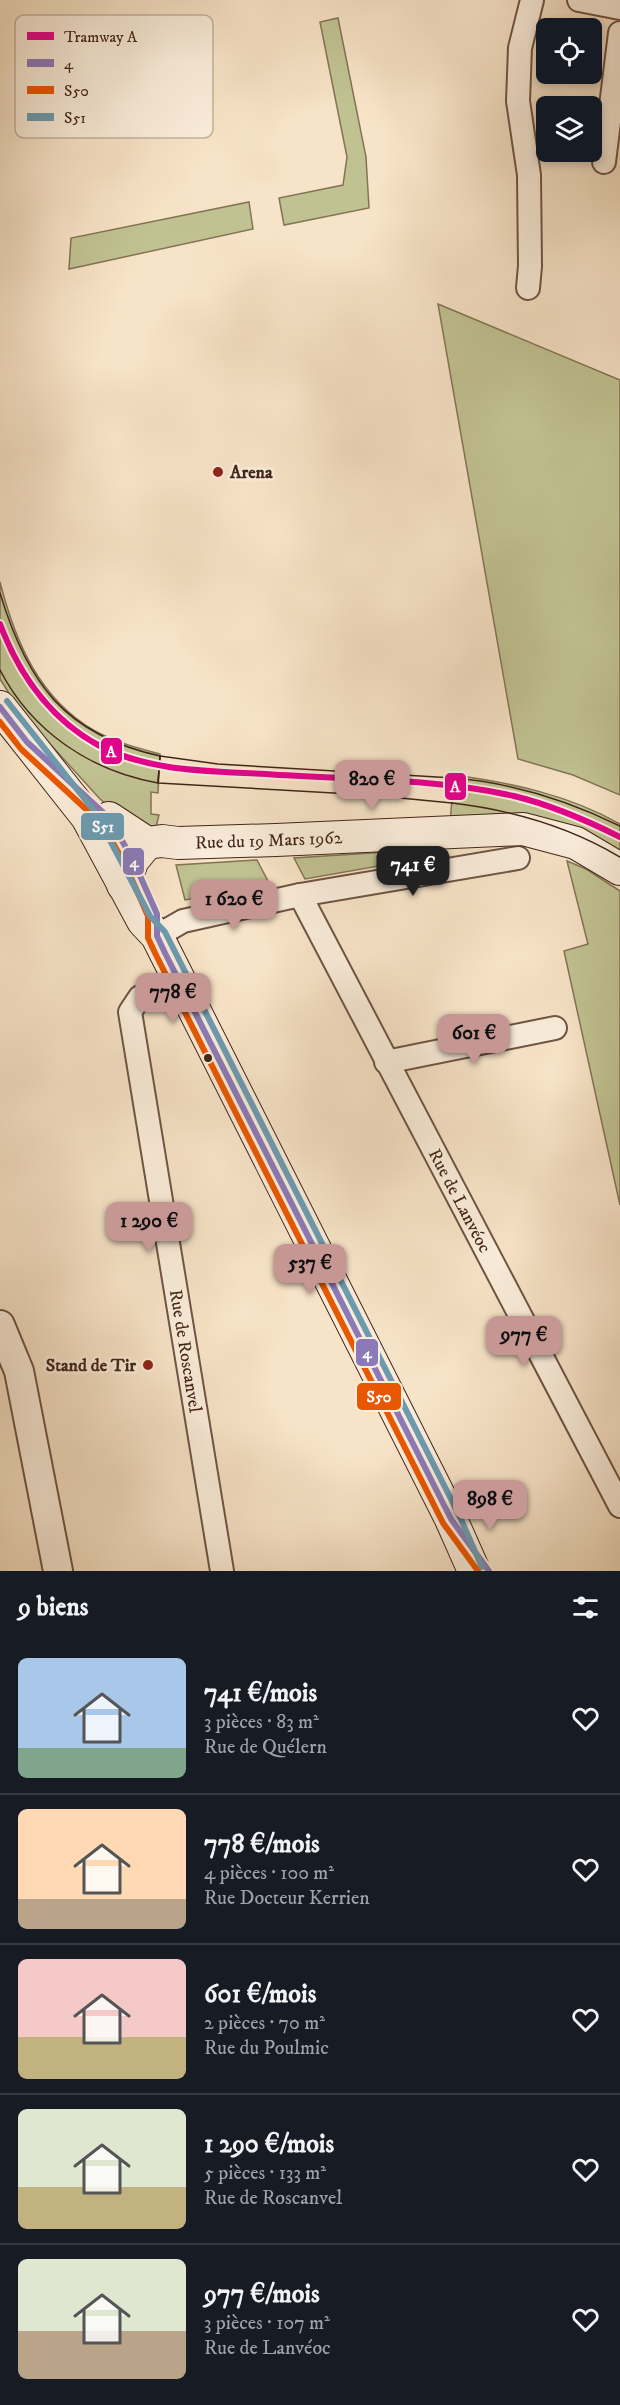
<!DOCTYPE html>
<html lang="fr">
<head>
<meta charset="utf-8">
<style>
	body { margin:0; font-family:"IM FELL DW Pica",serif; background:#242831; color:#f1f3f6; height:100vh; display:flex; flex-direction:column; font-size:22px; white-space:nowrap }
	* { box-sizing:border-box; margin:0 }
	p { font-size:20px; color:#9ea1a6 }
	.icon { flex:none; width:33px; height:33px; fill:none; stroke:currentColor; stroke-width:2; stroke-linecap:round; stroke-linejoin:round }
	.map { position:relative; height:1571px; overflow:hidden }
	.panel { display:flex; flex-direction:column; background:#171b24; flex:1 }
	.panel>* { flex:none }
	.fabs { position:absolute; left:536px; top:18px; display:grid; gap:12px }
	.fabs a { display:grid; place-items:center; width:66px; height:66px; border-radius:9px; background:#171b24; box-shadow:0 3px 9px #0003; font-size:30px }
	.price { position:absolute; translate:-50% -51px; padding:0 14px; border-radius:12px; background:#c59692; color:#111; font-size:20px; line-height:39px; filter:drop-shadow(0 2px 3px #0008) }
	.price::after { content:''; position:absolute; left:50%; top:36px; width:18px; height:14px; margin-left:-9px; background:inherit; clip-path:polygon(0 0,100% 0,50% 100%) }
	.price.active { background:#222; color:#fff }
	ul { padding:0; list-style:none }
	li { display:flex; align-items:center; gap:18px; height:150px; padding:0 18px }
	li+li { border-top:2px solid #363941 }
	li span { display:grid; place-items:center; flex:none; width:168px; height:120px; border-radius:9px; color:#555 }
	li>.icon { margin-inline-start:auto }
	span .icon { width:72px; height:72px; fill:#fffc; stroke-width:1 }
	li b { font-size:26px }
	h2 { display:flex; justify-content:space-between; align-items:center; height:72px; padding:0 18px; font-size:26px }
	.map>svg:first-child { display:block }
	.green { fill:#c1c292; stroke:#827455; stroke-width:1.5 }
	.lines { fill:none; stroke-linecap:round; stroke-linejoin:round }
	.minor-casing { stroke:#705444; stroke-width:26 }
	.tertiary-casing { stroke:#705444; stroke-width:32 }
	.secondary-casing { stroke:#432518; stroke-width:34 }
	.minor { stroke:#faeddb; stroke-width:22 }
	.tertiary { stroke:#faeddb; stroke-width:28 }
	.secondary { stroke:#faeddb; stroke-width:32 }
	.tram { stroke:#432518; stroke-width:1.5 }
	.bus-1-casing { stroke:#faeddb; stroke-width:10 }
	.bus-2-casing { stroke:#faeddb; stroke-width:10 }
	.bus-3-casing { stroke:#faeddb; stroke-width:10 }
	.bus-1 { stroke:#8b7ab7; stroke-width:6 }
	.bus-2 { stroke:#ea5701; stroke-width:6 }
	.bus-3 { stroke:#6c9bb1; stroke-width:6 }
	.tram-1-casing { stroke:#faeddb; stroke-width:10 }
	.tram-1 { stroke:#e3028c; stroke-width:6 }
	.poi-dot { fill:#8f2418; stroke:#faeddb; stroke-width:2 }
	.bus-dot { fill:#432518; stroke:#faeddb; stroke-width:2 }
	.labels { text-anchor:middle; stroke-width:5; stroke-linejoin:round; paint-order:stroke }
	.poi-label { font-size:18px; font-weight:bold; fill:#432518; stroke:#faeddb; text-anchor:start }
	.street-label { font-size:18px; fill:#432518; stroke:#faeddb }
	.key { fill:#faeddb; stroke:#c3b1a0; stroke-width:1.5 }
	.key-label { font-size:16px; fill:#432518 }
	.line-badge { stroke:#faeddb; stroke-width:2 }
	.badge-label { font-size:16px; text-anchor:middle; font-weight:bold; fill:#fff }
</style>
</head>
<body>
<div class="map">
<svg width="620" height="1571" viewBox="0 0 620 1571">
	<rect width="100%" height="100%" fill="#f7e3c7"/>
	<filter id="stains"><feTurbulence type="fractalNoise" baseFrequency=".00333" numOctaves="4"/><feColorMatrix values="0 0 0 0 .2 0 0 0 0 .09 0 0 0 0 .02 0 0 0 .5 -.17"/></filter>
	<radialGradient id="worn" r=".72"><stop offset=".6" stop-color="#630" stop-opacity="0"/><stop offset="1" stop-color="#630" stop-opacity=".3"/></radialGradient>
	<g class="green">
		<polygon points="338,18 366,157 369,208 284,225 279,198 343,185 347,157 320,22"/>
		<polygon points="249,202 253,229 69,269 71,238"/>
		<polygon points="438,304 620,380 620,795 573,775 518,759"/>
		<path d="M0 582C15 641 39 699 95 731 115 742 138 748 160 754L158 793 151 792V814L159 815 156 827C136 826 115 812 100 799L21 712 0 679Z"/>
		<path d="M454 775C512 783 569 795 620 824V860L450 823Z"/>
		<polygon points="434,849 436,856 305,879 294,858"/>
		<polygon points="257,860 270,885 185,900 176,865"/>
		<polygon points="567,861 586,869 620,891 620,1205 564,951 588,944"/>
	</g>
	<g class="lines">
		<defs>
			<g id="minor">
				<polyline points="579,0 620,8"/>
				<polyline points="604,162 620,33"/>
				<polyline points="528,288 530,266 529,175 518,101 520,48 532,0"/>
				<path id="s1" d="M300 895 620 1506"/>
				<polyline points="157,936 183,921 300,895 518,858"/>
				<path id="s2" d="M177 976 140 997 130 1012 222 1571"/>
				<polyline points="386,1062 555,1028"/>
			</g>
			<polyline id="tertiary" points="0,1325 19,1371 58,1571"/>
			<g id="secondary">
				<polyline points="0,707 87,817 143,921 157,936 451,1519 474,1571"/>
				<polyline points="109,818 147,843"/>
				<path id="s3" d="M123 885 133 860 147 843 162 841 178 843 276 840 523 829 576 843 620 869"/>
			</g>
		</defs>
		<use href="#minor" class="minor-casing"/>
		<use href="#tertiary" class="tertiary-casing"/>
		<use href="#secondary" class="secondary-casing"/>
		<use href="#minor" class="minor"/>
		<use href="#tertiary" class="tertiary"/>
		<use href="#secondary" class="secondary"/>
		<g class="tram">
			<path d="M0 593C27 683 65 735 160 756L158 783C91 771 32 732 0 670"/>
			<polygon points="160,756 218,764 454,778 452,803 369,795 158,783"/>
			<path d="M620 826C567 800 513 783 454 778L452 803C512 810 568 826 620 857"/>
		</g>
		<defs>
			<polyline id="bus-1" points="0,707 27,742 109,818 133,860 157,914 157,936 165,953 451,1519 489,1571"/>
			<polyline id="bus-2" points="0,722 21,749 102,824 125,864 148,916 148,938 157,957 443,1523 478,1571"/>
			<polyline id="bus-3" points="7,701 95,812 150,916 165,932 459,1515 482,1567"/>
		</defs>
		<use href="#bus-1" class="bus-1-casing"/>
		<use href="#bus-2" class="bus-2-casing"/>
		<use href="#bus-3" class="bus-3-casing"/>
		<use href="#bus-1" class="bus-1"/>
		<use href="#bus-2" class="bus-2"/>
		<use href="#bus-3" class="bus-3"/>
		<defs>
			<path id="tram-1" d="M0 624C19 674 49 718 98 745 149 772 210 771 266 774 348 780 433 778 514 796 551 805 586 820 620 837"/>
		</defs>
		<use href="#tram-1" class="tram-1-casing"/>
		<use href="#tram-1" class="tram-1"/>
	</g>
	<g class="poi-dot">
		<circle cx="218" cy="472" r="6"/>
		<circle cx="148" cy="1365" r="6"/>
	</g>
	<circle class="bus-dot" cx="208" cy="1058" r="5"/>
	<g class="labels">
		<g class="poi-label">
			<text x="230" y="478">Arena</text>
			<text x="136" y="1371" text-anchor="end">Stand de Tir</text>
		</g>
		<g class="street-label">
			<text dy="6" stroke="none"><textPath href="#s3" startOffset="171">Rue du 19 Mars 1962</textPath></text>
			<text dy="6" stroke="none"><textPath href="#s1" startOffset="345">Rue de Lanvéoc</textPath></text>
			<text dy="6" stroke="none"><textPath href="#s2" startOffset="404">Rue de Roscanvel</textPath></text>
		</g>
	</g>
	<rect x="15" y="15" width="198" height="123" rx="9" class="key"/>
	<rect x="27" y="32" width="27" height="8" fill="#e3028c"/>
	<rect x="27" y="59" width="27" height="8" fill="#8b7ab7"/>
	<rect x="27" y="86" width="27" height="8" fill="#ea5701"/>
	<rect x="27" y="113" width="27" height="8" fill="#6c9bb1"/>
	<g class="key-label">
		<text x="64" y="42">Tramway A</text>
		<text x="64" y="69">4</text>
		<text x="64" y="96">S50</text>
		<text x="64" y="123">S51</text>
	</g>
	<g class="line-badge">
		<rect x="100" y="737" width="23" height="28" rx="6" fill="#e3028c"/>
		<rect x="444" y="772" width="23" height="29" rx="6" fill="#e3028c"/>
		<rect x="80" y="812" width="45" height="29" rx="6" fill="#6c9bb1"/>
		<rect x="122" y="847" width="23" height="29" rx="6" fill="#8b7ab7"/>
		<rect x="355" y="1338" width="24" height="29" rx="6" fill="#8b7ab7"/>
		<rect x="356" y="1382" width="46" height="29" rx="6" fill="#ea5701"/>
	</g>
	<g class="badge-label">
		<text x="111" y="757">A</text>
		<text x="455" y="792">A</text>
		<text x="103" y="832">S51</text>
		<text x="134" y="867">4</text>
		<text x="367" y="1358">4</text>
		<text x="379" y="1402">S50</text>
	</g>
	<rect width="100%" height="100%" filter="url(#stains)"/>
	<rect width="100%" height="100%" fill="url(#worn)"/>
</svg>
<div class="fabs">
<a><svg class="icon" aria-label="locate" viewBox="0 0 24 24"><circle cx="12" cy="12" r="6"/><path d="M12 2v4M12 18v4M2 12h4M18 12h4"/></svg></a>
<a><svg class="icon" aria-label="layers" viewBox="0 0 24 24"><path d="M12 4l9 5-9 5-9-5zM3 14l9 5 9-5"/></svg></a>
</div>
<b class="price" style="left:372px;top:811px">820 €</b>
<b class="price active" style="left:413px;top:897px">741 €</b>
<b class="price" style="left:234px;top:931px">1 620 €</b>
<b class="price" style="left:173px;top:1024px">778 €</b>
<b class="price" style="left:474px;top:1065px">601 €</b>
<b class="price" style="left:149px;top:1253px">1 290 €</b>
<b class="price" style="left:310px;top:1295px">537 €</b>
<b class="price" style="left:524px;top:1367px">977 €</b>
<b class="price" style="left:490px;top:1531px">898 €</b>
</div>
<section class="panel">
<h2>9 biens<svg class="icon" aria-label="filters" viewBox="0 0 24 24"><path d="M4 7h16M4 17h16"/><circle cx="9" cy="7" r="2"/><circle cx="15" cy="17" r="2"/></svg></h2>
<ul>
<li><span style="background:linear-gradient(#a9c7e8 75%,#7fa58c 0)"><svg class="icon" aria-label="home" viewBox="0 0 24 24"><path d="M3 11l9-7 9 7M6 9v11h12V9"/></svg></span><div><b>741 €/mois</b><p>3 pièces · 83 m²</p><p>Rue de Quélern</p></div><svg class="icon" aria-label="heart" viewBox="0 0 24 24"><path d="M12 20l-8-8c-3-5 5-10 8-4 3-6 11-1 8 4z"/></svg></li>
<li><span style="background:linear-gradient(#ffd9b3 75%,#b9a48a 0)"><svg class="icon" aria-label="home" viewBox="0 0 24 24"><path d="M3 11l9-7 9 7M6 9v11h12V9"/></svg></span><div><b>778 €/mois</b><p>4 pièces · 100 m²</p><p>Rue Docteur Kerrien</p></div><svg class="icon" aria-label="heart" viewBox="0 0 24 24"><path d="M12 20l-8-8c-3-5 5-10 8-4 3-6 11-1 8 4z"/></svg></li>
<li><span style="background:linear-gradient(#f6c9c9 65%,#c2b280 0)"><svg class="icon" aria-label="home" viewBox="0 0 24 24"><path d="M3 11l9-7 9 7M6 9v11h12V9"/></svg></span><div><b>601 €/mois</b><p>2 pièces · 70 m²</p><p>Rue du Poulmic</p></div><svg class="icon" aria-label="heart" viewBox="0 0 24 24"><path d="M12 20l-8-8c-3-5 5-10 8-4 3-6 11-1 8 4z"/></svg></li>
<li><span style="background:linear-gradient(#dfe7d0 65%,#c2b280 0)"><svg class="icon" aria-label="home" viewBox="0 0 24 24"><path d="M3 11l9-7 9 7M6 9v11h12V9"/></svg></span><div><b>1 290 €/mois</b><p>5 pièces · 133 m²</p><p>Rue de Roscanvel</p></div><svg class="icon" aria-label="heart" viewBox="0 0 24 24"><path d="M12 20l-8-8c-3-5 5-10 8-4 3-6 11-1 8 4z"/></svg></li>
<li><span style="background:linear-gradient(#dfe7d0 60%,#b9a48a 0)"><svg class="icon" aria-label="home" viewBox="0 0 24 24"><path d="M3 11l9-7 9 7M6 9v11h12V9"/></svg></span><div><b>977 €/mois</b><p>3 pièces · 107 m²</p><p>Rue de Lanvéoc</p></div><svg class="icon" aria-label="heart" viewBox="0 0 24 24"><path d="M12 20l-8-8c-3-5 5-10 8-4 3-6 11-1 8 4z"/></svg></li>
</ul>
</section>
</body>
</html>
